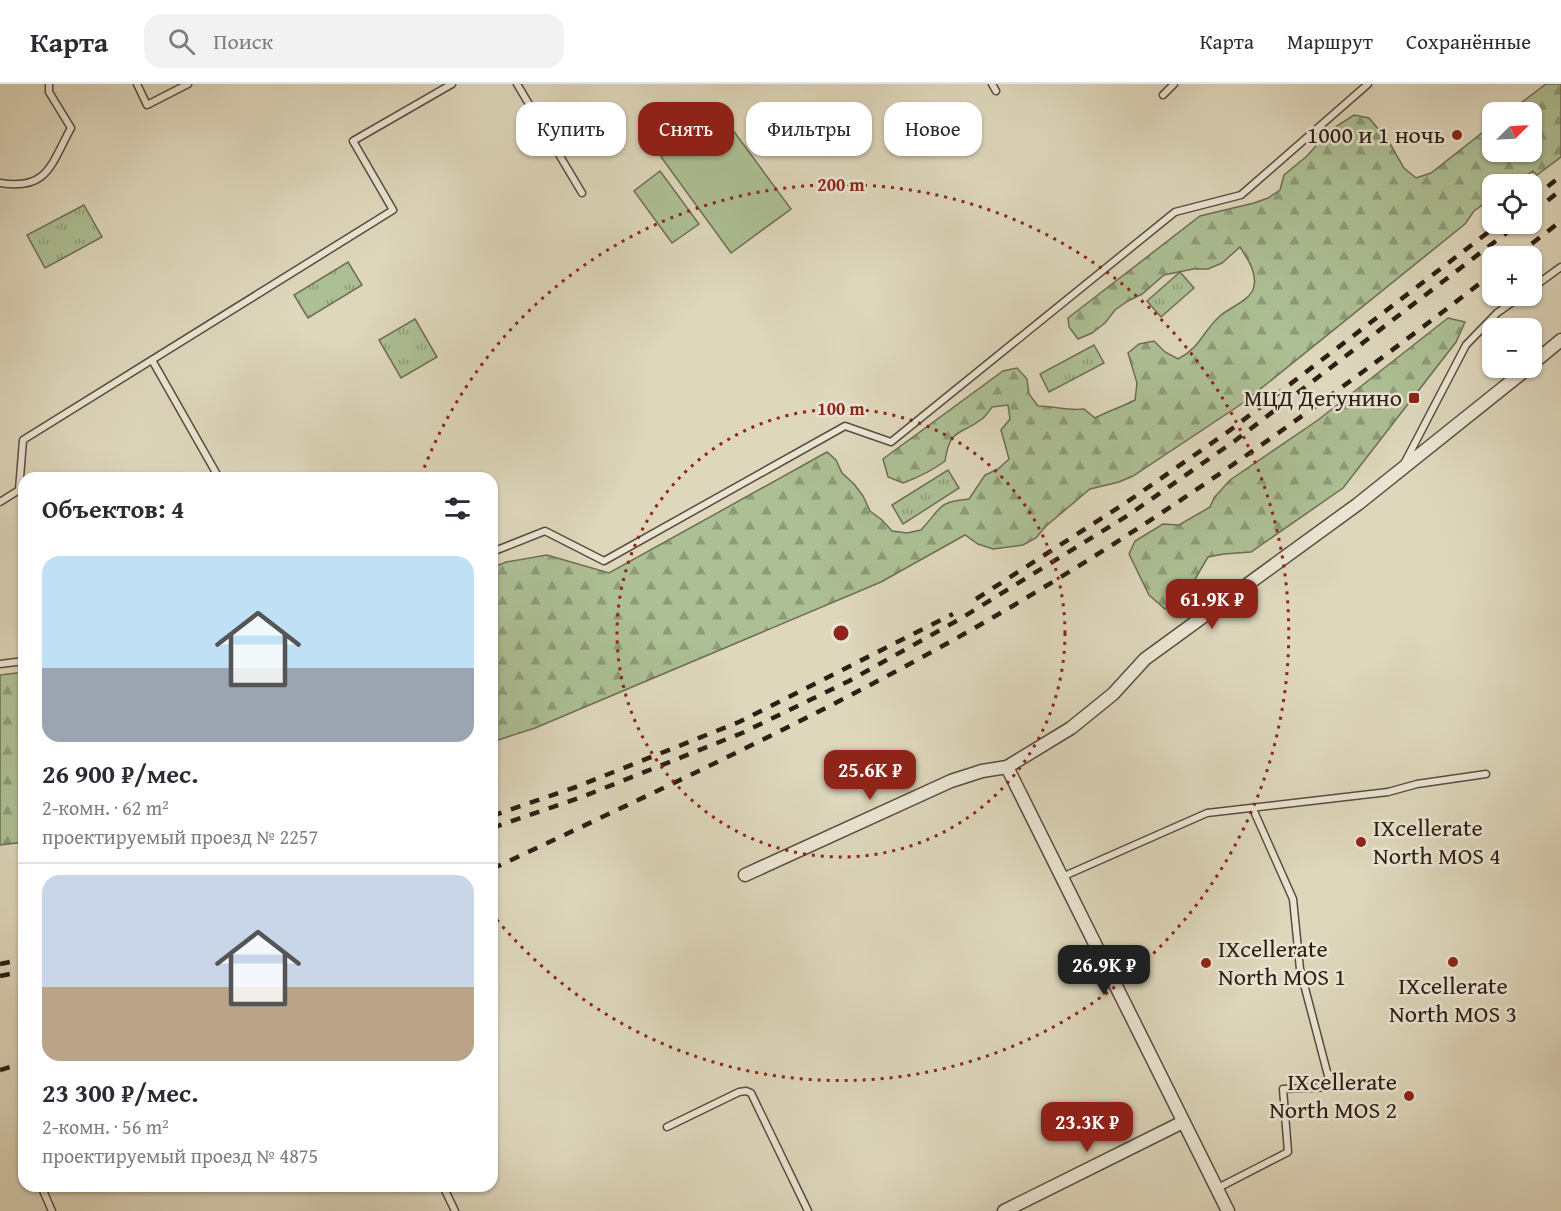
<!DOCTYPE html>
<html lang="ru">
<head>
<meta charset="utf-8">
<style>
	body { margin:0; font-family:"Gentium Book Plus",serif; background:#f2f2f3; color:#2b2b33; height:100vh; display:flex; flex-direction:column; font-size:22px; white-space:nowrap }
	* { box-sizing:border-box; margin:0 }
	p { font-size:20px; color:#7c7c81 }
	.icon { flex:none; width:33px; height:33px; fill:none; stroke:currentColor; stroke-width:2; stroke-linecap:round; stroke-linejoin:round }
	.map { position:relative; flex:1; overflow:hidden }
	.panel { position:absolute; left:18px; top:388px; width:480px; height:720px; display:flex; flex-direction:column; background:#fff; border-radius:18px; box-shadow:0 2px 4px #0004 }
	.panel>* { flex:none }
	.guide { position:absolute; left:516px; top:18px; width:570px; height:54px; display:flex; gap:12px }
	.needle { width:39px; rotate:66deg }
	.fabs { position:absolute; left:1482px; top:18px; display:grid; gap:12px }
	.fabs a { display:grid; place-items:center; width:60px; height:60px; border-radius:12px; background:#fff; box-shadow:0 2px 4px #0004; font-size:30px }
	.price { position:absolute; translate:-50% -51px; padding:0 14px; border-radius:12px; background:#8f2418; color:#fff; font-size:20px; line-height:39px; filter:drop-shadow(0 2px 3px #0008) }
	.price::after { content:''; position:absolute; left:50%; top:36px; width:18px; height:14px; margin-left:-9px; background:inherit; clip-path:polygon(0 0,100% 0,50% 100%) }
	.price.current { background:#222; color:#fff }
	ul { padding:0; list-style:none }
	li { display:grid; align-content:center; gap:12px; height:318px; padding:0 24px }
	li+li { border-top:2px solid #e1e1e2 }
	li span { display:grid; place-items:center; height:186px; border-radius:18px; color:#555 }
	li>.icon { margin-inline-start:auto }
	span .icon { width:108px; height:108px; fill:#fffc; stroke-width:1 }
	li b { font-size:26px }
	h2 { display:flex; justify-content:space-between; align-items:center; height:72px; padding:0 24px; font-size:26px }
	.tag { padding:0 21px; border-radius:18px; background:#fff; box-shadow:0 2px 4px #0004; font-size:21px; line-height:54px }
	.tag.current { background:#8f2418; color:#fff }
	header { display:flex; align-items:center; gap:36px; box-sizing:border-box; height:84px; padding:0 30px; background:#fff; border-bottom:2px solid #e1e1e2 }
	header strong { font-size:28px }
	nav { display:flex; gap:33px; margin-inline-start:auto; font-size:21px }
	.search { width:420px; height:54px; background:#f2f2f3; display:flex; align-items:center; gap:15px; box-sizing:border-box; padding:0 21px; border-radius:18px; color:#7c7c81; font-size:22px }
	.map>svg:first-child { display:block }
	.grass { fill:url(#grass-tufts); stroke:#6d6e54; stroke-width:1.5 }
	.forest { fill:url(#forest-firs); stroke:#6d6e54; stroke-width:1.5 }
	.pitch { fill:#adbf94; stroke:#6d6e54; stroke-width:1.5 }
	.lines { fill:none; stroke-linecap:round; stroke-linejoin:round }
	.service-casing { stroke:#594c3e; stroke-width:9 }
	.minor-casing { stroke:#594c3e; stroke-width:15 }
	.service { stroke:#eae5d3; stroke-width:6 }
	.minor { stroke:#eae5d3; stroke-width:12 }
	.rail { stroke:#2d1e14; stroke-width:4.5; stroke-dasharray:10 10; stroke-linecap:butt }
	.ring { fill:none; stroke:#8f2418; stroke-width:3; stroke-dasharray:3 6 }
	.poi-dot { fill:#8f2418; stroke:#eae5d3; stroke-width:2 }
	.labels { text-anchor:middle; stroke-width:5; stroke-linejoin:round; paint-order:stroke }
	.poi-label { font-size:24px; fill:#2d1e14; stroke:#eae5d3; text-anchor:end }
	.centre { fill:#8f2418; stroke:#eae5d3; stroke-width:3 }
	.ring-label { font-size:18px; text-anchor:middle; font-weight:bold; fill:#8f2418; stroke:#eae5d3; stroke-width:5; stroke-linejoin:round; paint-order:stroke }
</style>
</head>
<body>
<header>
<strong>Карта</strong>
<div class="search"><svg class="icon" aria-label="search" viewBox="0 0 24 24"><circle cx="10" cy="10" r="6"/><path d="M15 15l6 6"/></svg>Поиск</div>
<nav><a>Карта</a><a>Маршрут</a><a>Сохранённые</a></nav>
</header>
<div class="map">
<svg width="1561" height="1127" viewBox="0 0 1561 1127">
	<defs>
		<pattern id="grass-tufts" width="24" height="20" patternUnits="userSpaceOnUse" patternTransform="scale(1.5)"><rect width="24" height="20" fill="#adbf94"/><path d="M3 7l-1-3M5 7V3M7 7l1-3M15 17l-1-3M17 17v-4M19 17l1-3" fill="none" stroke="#8d9b78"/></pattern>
		<pattern id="forest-firs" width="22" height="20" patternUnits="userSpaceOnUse" patternTransform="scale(1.5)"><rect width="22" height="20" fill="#adbf94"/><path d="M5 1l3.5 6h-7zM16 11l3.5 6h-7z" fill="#8d9b78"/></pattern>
	</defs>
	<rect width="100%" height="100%" fill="#ded7bc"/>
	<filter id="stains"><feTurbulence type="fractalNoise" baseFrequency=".00333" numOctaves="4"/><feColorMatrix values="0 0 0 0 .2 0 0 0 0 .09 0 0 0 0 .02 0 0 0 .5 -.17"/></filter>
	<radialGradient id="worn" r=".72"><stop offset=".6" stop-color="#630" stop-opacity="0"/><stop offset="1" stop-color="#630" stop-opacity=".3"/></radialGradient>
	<g class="grass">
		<polygon points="84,121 102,153 45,184 27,151"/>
		<polygon points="348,178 362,201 308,234 294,211"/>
		<polygon points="1180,188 1194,204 1161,233 1147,217"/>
		<polygon points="415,235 437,273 401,294 379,256"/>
		<polygon points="1094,261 1104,279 1049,308 1040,290"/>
		<polygon points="948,386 959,404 903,440 892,421"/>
	</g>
	<g class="forest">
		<path d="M1546 0H1561V73L1537 91 1533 87 1513 100H1492V114L1474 127 1465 140 1243 319 1133 392 1119 398 1090 405 1046 442 1036 454 1023 461 993 465 978 460 965 451 881 498 535 644 492 658V484L506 478 547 471 609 489 827 368 836 376 842 389 854 400 863 412 870 427 882 436 892 447 907 449 921 446C942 424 936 418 969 415L985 391 998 385 1009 375 1001 346 1010 335 1008 321 992 323C989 327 986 332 982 335 960 352 950 343 945 377 932 387 919 393 903 399L888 393 883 375 1003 287 1017 284 1027 295 1029 310 1038 322C1054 322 1068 327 1084 325L1095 334C1108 327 1122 323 1135 316L1137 299 1128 269 1139 260 1154 257 1165 268 1178 275C1201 263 1202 248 1220 232 1230 223 1252 216 1254 202 1257 188 1247 174 1240 163L1222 179 1208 185H1193L1164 191 1142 210 1128 217 1115 226 1105 239 1092 249 1078 255 1069 243 1068 234 1200 132 1254 119 1268 114 1280 106 1284 91 1307 72 1329 47 1354 31 1369 34 1389 58 1404 84 1416 94 1431 89 1492 41V68H1532V28H1509Z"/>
		<polygon points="1448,234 1465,238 1456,258 1343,404 1251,468 1224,470 1208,473 1188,507 1165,525 1149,511 1129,470 1135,457 1163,440 1179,441 1210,423 1214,414 1230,396 1318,336"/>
		<polygon points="24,588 24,758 0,761 0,591"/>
	</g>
	<g class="pitch">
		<polygon points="721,30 791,125 731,169 661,73"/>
		<polygon points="660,87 699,140 672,159 634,107"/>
	</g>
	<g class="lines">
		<defs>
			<g id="service">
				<polyline points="137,0 147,21 188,0"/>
				<polyline points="517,0 582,109"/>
				<polyline points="992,0 996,7"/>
				<polyline points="1163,11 1174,0"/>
				<path d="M0 99C48 107 51 80 71 44L49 8V0"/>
				<polyline points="1532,204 1561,183"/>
				<polyline points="152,276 219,394"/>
				<polyline points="1404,380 1466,261 1497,229 1521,212"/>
				<polyline points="24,414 19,406 23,356 393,126 353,57 452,0"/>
				<polyline points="0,418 19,406"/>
				<polyline points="492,468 545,447 604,477 845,342 891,358 1175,128 1241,111 1368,0"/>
				<polyline points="0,580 24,577"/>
				<polyline points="1062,793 1207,729 1388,708 1417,700 1486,690"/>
				<polyline points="667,1043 739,1008 746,1007 751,1009 808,1127"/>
				<polyline points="41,1102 52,1127"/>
				<polyline points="443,1102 455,1127"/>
				<polyline points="1216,1105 1288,1068 1283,1005 1331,1003 1300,885 1293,815 1253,725"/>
			</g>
			<g id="minor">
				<polyline points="1532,280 1561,256"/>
				<polyline points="1007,683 1228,1127"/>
				<polyline points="745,791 951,697 982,687 1007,683 1071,644 1113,610 1145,575 1358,420 1528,284"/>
				<polyline points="1004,1127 1183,1038"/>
			</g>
		</defs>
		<use href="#service" class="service-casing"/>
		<use href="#minor" class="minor-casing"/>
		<use href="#service" class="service"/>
		<use href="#minor" class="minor"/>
		<g class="rail">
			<polyline points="1532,115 1561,92"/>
			<polyline points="1532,129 1561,106"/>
			<polyline points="1516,172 1561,137"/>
			<polyline points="976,515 1127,418 1229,347 1499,140"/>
			<polyline points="492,732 576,703 739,638 953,530"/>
			<polyline points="492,744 582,713 742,649 849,597 960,535 1130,430 1236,356 1518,140"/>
			<path d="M492 785C651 710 811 636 964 550 1150 445 1324 320 1492 190"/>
			<polyline points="0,880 24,875"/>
			<polyline points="0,892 24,887"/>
			<polyline points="0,986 24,979"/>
		</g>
	</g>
	<g class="ring">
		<circle cx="841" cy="549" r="224"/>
		<path d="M421 392A448 448 0 1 1 493 831"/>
	</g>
	<g class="poi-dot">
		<circle cx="1457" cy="51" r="6"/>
		<rect x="1408" y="308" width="12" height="12" rx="3"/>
		<circle cx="1361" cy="758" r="6"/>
		<circle cx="1453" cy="878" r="6"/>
		<circle cx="1206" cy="879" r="6"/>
		<circle cx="1409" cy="1012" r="6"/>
	</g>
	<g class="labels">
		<g class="poi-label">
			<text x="1445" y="59">1000 и 1 ночь</text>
			<text x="1402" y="322">МЦД Дегунино</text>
			<text x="1373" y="752" text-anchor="start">IXcellerate<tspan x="1373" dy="28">North MOS 4</tspan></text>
			<text x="1218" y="873" text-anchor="start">IXcellerate<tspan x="1218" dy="28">North MOS 1</tspan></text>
			<text x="1453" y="910" text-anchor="middle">IXcellerate<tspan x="1453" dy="28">North MOS 3</tspan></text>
			<text x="1397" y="1006">IXcellerate<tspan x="1397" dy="28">North MOS 2</tspan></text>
		</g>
	</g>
	<circle cx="841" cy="549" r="9" class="centre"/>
	<g class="ring-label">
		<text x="841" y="107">200 m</text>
		<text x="841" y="331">100 m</text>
	</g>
	<rect width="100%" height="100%" filter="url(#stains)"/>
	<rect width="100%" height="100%" fill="url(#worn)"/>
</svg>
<div class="fabs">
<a><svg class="needle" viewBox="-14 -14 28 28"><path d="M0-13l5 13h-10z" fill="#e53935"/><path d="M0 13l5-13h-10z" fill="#7c7c81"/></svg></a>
<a><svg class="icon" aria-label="locate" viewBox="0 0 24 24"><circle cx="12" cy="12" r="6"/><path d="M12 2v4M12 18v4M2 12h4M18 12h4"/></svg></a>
<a>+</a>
<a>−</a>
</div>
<b class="price" style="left:1212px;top:546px">61.9K ₽</b>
<b class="price" style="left:870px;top:717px">25.6K ₽</b>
<b class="price current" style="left:1104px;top:912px">26.9K ₽</b>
<b class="price" style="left:1087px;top:1069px">23.3K ₽</b>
<div class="guide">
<a class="tag">Купить</a>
<a class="tag current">Снять</a>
<a class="tag">Фильтры</a>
<a class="tag">Новое</a>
</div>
<section class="panel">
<h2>Объектов: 4<svg class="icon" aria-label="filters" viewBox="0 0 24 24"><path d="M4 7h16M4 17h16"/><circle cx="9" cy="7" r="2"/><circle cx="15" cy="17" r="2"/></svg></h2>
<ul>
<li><span style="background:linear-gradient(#bfe0f5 60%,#9aa5b1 0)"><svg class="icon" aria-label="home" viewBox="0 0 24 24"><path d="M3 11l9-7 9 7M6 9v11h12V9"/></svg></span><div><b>26 900 ₽/мес.</b><p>2-комн. · 62 m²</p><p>проектируемый проезд № 2257</p></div></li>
<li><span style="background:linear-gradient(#c9d6e8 60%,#b9a48a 0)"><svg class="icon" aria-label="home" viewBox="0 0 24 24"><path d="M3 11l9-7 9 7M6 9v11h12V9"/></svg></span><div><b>23 300 ₽/мес.</b><p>2-комн. · 56 m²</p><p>проектируемый проезд № 4875</p></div></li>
</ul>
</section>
</div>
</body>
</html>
